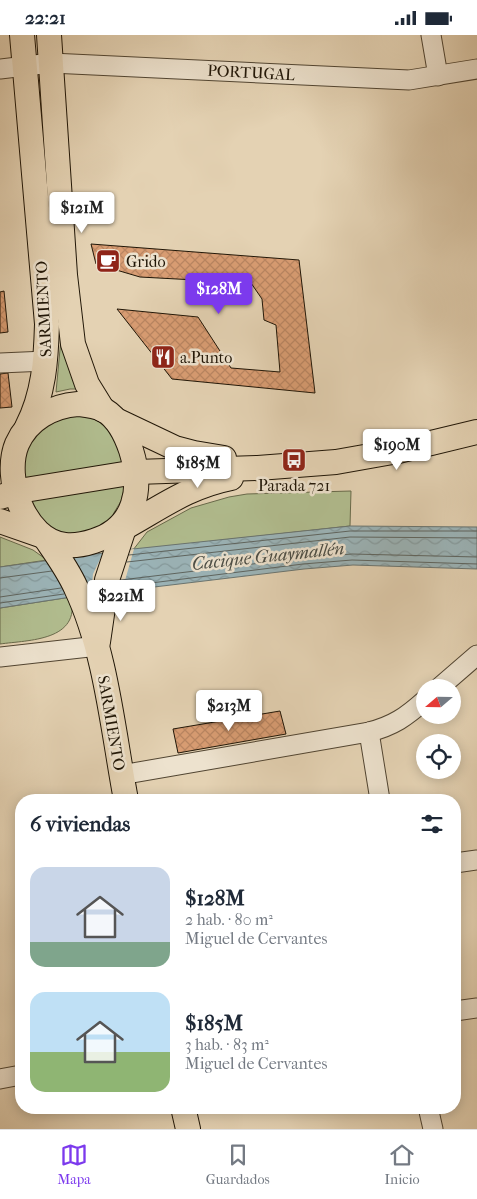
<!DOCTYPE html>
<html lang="es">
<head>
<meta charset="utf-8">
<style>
	body { margin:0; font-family:"IM FELL French Canon",serif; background:#f2f2f3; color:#1f2937; height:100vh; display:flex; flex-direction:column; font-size:19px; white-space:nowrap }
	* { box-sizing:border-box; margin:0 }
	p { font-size:16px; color:#747a83 }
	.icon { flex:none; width:28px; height:28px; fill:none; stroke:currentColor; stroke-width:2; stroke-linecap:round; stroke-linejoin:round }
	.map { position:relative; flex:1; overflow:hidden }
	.sheet { position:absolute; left:15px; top:759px; width:446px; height:320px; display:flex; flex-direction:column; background:#fff; border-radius:20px; box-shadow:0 2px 12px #0003 }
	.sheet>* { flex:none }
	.needle { width:32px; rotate:250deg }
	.tools { position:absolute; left:416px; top:644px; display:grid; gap:10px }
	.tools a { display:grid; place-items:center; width:45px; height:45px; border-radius:50%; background:#fff; box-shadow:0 2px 12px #0003; font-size:25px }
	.price { position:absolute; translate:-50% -42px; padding:0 11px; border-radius:5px; background:#fff; color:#222; font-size:16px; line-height:32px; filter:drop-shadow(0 1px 2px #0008) }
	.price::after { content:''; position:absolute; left:50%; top:30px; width:15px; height:11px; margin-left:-8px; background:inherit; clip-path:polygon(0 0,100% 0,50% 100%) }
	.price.current { background:#7c3aed; color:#fff }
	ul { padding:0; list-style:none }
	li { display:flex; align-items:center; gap:15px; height:125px; padding:0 15px }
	li span { display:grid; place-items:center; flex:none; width:140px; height:100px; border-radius:15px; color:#555 }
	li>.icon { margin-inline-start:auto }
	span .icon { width:60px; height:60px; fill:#fffc; stroke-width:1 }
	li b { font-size:21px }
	h2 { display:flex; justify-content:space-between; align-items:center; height:60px; padding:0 15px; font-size:21px }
	.status { display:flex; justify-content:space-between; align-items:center; height:35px; padding:0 25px; background:#fff; direction:ltr }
	.status svg { height:14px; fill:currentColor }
	.tabs { display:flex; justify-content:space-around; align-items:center; height:70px; border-top:1px solid #e0e1e3; background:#fff; font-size:14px; color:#747a83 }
	.tabs a { display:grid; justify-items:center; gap:2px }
	.tabs .current { color:#7c3aed }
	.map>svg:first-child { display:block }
	.grass { fill:#b1bd8f; stroke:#686a4b }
	.water { fill:url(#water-waves); stroke:#6a7571 }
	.pier { fill:#e4d2b3 }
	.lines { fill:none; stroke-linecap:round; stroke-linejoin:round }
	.shore { stroke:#5e6560; stroke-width:1 }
	.building { fill:url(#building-cross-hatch); stroke:#201607 }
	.minor-casing { stroke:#514532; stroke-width:21 }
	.major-casing { stroke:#201607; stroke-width:26 }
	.minor { stroke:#ede2ce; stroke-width:19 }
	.major { stroke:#e4d2b3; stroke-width:24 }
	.labels { text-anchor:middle; stroke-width:5; stroke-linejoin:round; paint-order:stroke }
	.street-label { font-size:16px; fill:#201607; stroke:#ede2ce }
	.poi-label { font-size:16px; fill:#201607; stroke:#ede2ce; text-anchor:start }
	.water-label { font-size:18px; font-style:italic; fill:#4b4d45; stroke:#ede2ce }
</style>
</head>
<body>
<div class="status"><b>22:21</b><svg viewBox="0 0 49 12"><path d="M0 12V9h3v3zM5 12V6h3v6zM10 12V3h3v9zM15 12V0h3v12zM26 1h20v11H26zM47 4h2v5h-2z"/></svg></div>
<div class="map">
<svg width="477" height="1094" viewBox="0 0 477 1094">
	<defs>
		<pattern id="water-waves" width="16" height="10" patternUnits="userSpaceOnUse" patternTransform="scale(1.25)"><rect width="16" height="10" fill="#9bb4b8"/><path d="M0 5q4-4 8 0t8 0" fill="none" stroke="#859a9d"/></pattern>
		<pattern id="building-cross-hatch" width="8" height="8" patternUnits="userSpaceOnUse" patternTransform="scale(1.25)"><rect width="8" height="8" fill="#d99d73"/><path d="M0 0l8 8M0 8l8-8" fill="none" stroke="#ba8662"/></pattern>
	</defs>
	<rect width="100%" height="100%" fill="#e4d2b3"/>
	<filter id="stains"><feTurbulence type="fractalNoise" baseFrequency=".004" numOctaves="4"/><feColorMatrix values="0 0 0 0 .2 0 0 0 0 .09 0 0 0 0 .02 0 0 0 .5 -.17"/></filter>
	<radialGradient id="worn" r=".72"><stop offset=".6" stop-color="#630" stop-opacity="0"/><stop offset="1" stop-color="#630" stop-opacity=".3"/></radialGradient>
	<g class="grass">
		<polygon points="61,304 80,354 70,354 56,357"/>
		<path d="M71 378 98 384 113 397 124 427 24 446C23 432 26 402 38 393 47 387 60 383 71 378Z"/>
		<polygon points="125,450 121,466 112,481 107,488 89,498 60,499 44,488 28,465"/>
		<polygon points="351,456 350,491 133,515 147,497 191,473 229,462 247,459"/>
		<polygon points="0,502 33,515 47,525 0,532"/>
		<path d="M71 562C81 606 29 605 0 609V573Z"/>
	</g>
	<polygon class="water" points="350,491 477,492 477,534 353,530 304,534 71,562 0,573 0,532 133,514"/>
	<polygon class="pier" points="134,514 122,556 71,562 91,558 93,539 103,518"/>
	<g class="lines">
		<g class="shore">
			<polyline points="129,520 350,496 477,496"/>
			<polyline points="127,527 350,502 477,503"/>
			<polyline points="0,543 52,536"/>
			<polyline points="121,545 302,523 352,519 477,522"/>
			<polyline points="119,552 303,529 352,525 477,529"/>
			<polyline points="0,562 61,553"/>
			<polyline points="0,568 64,559"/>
		</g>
	</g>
	<g class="building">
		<polygon points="91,209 299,225 315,358 172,344 117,274 198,282 231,333 280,337 276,290 264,285 262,264 251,248 140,242 96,229"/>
		<polygon points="4,256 8,297 0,298 0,257"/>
		<polygon points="8,338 12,372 0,373 0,339"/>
		<polygon points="280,676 286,699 178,718 173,694"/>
	</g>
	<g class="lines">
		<defs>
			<g id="minor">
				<polyline points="431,0 438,41"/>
				<polyline points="0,34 51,28 409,45 477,34"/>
				<polyline points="0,328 46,326"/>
				<polyline points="0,622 98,611"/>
				<polyline points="440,652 477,620"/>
				<polyline points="369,697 380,765"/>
				<path d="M121 740 369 697C393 691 406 682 425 665"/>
				<polyline points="455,828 477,825"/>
				<polyline points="455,976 477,973"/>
				<polyline points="0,1044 21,1040"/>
				<polyline points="428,1072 433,1094"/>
			</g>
			<g id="major">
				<path d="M22 0 47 289C46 325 44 359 27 392"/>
				<polyline points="49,0 65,240 73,309 87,349 103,375"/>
				<path d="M78 369C86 370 96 371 104 375 119 384 126 400 131 415 143 453 136 493 94 506 85 509 75 511 65 510 24 505 3 443 17 409 28 384 52 371 78 369Z"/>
				<polyline points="116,385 175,413 194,418 224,423"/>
				<polyline points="0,462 25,455 136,437 258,433 336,427 398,416 477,397"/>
				<polyline points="0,486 40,500"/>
				<path d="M120 495C159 474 186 452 231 443"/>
				<path d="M46 504C57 520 68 535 76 553 106 616 113 696 126 765"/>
				<polyline points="98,607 107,545 127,484"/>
				<polyline points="183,1072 188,1094"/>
			</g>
		</defs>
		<use href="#minor" class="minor-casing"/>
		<use href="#major" class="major-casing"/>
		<use href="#minor" class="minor"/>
		<use href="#major" class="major"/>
	</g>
	<defs>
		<symbol id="cafe-square" viewBox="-11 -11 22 22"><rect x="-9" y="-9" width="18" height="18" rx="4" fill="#8f2418" stroke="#ede2ce"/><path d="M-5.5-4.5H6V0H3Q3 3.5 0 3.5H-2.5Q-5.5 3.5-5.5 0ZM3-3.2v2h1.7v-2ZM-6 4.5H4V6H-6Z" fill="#fff"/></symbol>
		<symbol id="restaurant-square" viewBox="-11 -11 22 22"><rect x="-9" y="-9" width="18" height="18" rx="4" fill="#8f2418" stroke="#ede2ce"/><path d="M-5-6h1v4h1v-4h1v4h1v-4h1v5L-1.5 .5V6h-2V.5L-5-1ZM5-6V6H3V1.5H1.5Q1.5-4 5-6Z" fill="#fff"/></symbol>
		<symbol id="bus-square" viewBox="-11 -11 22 22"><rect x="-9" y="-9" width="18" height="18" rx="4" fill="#8f2418" stroke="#ede2ce"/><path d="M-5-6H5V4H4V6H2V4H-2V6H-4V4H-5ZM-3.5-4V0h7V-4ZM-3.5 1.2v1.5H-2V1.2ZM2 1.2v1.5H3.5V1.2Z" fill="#fff"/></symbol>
	</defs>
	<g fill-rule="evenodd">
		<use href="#cafe-square" x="94" y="212" width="28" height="28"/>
		<use href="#restaurant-square" x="149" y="308" width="28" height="28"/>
		<use href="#bus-square" x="280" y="411" width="28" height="28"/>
	</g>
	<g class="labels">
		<g class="street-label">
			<text transform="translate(251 37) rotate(3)" y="6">PORTUGAL</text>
			<text transform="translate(43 274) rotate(-93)" y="6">SARMIENTO</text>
			<text transform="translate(112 688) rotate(80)" y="6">SARMIENTO</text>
		</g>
		<g class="poi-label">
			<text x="126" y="232">Grido</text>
			<text x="180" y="328">a.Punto</text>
			<text x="294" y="456" text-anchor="middle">Parada 721</text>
		</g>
		<g class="water-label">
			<text transform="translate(268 521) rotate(-6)" y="6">Cacique Guaymallén</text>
		</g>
	</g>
	<rect width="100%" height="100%" filter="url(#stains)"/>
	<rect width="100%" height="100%" fill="url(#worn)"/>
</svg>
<div class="tools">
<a><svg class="needle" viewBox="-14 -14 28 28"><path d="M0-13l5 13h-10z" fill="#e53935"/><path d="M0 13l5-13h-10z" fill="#747a83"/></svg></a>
<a><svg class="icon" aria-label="locate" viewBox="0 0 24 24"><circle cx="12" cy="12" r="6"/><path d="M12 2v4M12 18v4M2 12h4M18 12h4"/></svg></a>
</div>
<b class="price" style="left:82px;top:199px">$121M</b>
<b class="price current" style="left:219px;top:280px">$128M</b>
<b class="price" style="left:397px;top:436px">$190M</b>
<b class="price" style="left:198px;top:454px">$185M</b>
<b class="price" style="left:121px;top:587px">$221M</b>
<b class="price" style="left:229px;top:697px">$213M</b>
<section class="sheet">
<h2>6 viviendas<svg class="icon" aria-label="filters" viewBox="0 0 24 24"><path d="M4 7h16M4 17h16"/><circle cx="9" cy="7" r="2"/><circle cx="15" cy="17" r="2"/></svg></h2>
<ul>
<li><span style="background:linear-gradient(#c9d6e8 75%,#7fa58c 0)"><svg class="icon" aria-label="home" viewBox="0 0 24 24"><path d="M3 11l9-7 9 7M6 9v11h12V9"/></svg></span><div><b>$128M</b><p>2 hab. · 80 m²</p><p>Miguel de Cervantes</p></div></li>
<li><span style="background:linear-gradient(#bfe0f5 60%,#8fb573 0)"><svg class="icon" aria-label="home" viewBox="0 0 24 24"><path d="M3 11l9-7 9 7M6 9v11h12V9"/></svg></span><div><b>$185M</b><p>3 hab. · 83 m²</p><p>Miguel de Cervantes</p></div></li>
</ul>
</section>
</div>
<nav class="tabs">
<a class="current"><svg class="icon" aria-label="map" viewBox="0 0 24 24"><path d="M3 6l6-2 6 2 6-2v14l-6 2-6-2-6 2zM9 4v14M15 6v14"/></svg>Mapa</a>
<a><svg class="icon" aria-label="saved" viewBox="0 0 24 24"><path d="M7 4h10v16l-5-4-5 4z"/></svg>Guardados</a>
<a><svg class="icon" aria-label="home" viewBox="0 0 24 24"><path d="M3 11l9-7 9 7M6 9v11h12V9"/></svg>Inicio</a>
</nav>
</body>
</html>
